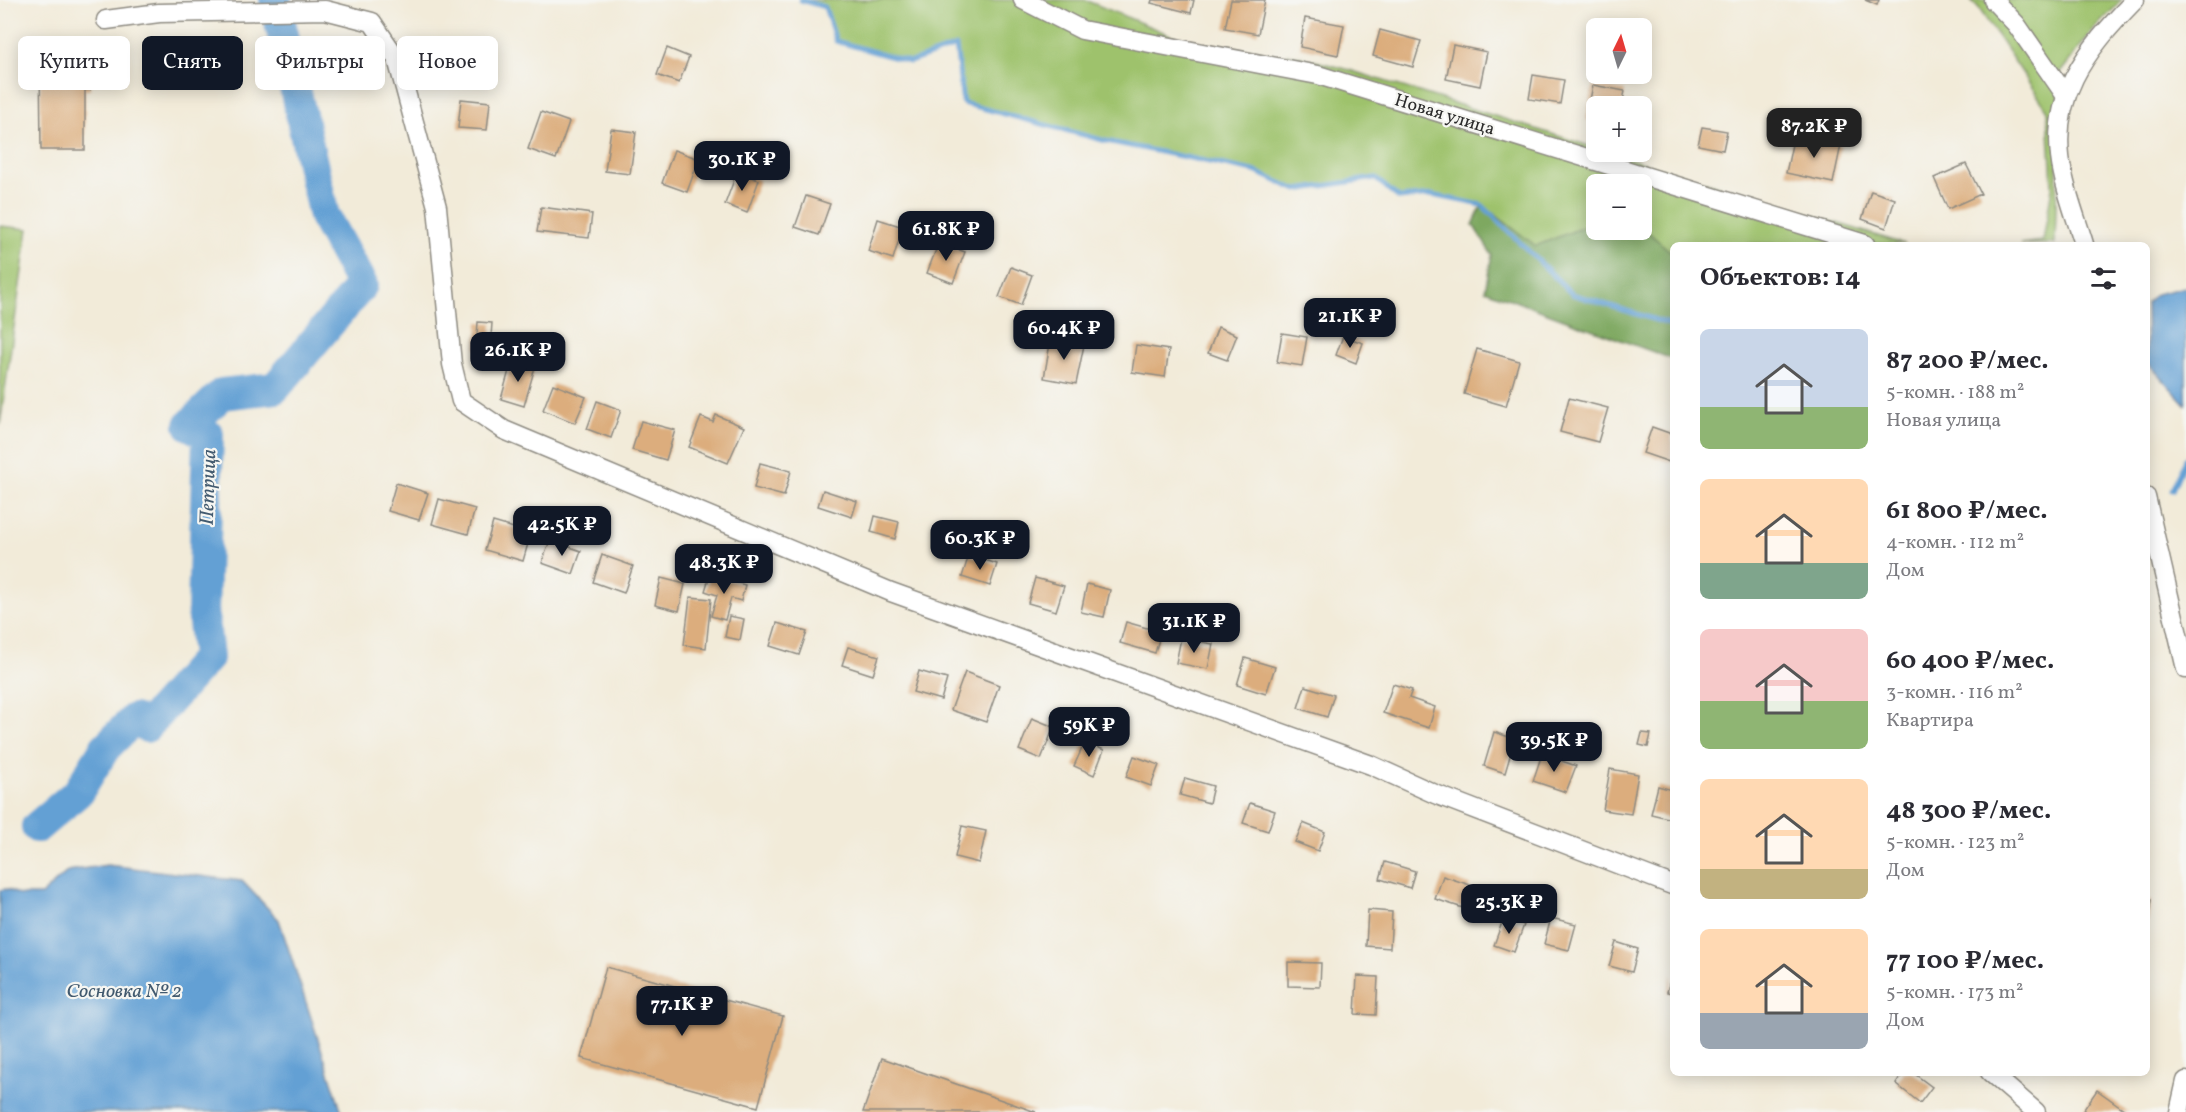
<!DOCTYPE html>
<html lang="ru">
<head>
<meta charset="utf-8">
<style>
	body { margin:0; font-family:Vollkorn,serif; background:#f7f7f7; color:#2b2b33; height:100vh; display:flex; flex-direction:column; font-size:22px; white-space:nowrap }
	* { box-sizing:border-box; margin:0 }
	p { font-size:20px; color:#7c7c81 }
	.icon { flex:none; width:33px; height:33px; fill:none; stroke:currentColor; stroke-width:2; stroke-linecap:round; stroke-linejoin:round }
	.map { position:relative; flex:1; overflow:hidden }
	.sheet { position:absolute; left:1670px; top:242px; width:480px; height:834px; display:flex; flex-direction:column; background:#fff; border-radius:9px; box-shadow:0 3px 15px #0003 }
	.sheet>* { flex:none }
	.top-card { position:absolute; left:18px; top:36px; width:570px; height:54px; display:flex; gap:12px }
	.needle { width:39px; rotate:5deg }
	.tools { position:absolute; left:1586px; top:18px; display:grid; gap:12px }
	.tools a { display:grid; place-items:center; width:66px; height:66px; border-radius:9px; background:#fff; box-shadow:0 3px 15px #0003; font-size:30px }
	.price { position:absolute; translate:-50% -51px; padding:0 14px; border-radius:12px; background:#111827; color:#fff; font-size:20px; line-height:39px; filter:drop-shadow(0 2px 3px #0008) }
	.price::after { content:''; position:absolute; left:50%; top:36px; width:18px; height:14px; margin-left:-9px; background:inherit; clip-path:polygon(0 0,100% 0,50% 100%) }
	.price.on { background:#222; color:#fff }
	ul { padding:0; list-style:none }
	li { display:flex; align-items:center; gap:18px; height:150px; padding:0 30px }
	li span { display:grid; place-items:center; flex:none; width:168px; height:120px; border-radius:9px; color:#555 }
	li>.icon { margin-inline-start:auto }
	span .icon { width:72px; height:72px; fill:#fffc; stroke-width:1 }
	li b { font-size:26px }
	h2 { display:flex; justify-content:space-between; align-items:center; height:72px; padding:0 30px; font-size:26px }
	.chip { padding:0 21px; border-radius:9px; background:#fff; box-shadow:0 3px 15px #0003; font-size:21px; line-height:54px }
	.chip.on { background:#111827; color:#fff }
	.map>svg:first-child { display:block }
	.green { fill:#9ec26c; stroke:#64764c; stroke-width:1.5 }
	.forest { fill:#7ea860; stroke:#546a46; stroke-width:1.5 }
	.water { fill:#64a0d4; stroke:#486680; stroke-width:1.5 }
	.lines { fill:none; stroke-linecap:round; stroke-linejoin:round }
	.stream { stroke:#64a0d4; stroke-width:5 }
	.river { stroke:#64a0d4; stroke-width:32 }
	.building { fill:#dcad7d }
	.minor-casing { stroke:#8e8b82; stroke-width:21 }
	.minor { stroke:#fff; stroke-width:18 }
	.labels { text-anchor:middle; stroke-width:4.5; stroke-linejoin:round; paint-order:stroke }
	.street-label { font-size:18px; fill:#2b2b2b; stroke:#f6f6f2 }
	.water-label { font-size:20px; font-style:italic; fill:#425a6f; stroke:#f6f6f2 }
</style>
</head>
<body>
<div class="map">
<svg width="2186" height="1112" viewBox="0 0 2186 1112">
	<rect width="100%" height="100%" fill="#f6f6f2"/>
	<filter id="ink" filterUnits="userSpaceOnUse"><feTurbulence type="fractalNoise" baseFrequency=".0167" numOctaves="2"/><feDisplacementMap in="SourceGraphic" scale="12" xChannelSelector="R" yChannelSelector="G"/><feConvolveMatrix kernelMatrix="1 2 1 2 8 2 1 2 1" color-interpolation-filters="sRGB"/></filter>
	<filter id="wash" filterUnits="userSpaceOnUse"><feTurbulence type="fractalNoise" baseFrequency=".008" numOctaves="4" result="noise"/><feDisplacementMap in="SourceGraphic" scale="24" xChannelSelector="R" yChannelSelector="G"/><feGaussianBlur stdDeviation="1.35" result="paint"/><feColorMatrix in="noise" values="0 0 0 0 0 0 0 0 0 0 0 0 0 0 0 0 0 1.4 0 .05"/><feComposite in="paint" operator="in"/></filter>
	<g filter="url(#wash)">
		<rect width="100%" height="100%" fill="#f2ebd9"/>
		<g class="green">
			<polygon points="801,0 1085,0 1195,45 1284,68 1288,54 1346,69 1596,148 1596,152 1608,152 1904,244 1672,244 1672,253 1641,226 1641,184 1596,184 1596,222 1536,246 1482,205 1432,195 1399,198 1375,178 1297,190 1254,171 1106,141 963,103 956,46 910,62 836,41 825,7"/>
			<polygon points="1971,0 2122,0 2094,29 2060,73 2055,244 2020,244 2043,241 2052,187 2048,111 1978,7"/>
			<polygon points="0,226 28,229 0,425"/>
		</g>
		<polygon class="forest" points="1482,205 1536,246 1596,222 1596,230 1641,230 1641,226 1672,253 1672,359 1485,290 1492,255 1473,225"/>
		<g class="water">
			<polygon points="2186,287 2186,405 2147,362 2146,303 2156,294"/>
			<polygon points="107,865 242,881 279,920 342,1112 0,1112 0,890 7,889 20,895 41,895 68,871"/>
		</g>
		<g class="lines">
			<g class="stream">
				<polyline points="801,0 825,7 836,41 910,62 956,46 963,103 1106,141 1254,171 1297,190 1375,178 1399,198 1432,195 1482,205 1572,294 1672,325"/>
				<polyline points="2172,490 2186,458"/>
			</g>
			<polyline class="river" points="37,827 78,792 105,748 134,719 146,727 208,657 203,613 208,435 190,425 222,394 275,388 362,285 324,216 275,0"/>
		</g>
		<g id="blocks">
			<g class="building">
				<polygon points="1152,0 1194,0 1191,13 1151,3"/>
				<polygon points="1231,0 1265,0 1258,34 1225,28"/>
				<polygon points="1865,0 1879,0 1877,5"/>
				<polygon points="1305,18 1344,25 1338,55 1300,47"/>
				<polygon points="1380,30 1421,41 1413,67 1373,56"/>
				<polygon points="1453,45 1487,52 1480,86 1446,79"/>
				<polygon points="667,48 689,57 679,83 657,75"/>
				<polygon points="40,58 90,58 90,90 85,90 85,150 41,150"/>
				<polygon points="1533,75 1564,80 1560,104 1529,99"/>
				<polygon points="1593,85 1625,91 1622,106 1596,106 1596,122 1586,120"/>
				<polygon points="461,99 490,102 487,130 458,128"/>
				<polygon points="541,112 569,122 556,159 528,149"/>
				<polygon points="1702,127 1727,131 1723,150 1698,145"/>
				<polygon points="611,129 636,132 630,174 605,171"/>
				<polygon points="1794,135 1841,145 1833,183 1786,173"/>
				<polygon points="674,150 699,159 687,192 662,183"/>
				<polygon points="1966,164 1981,194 1948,209 1934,178"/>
				<polygon points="737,172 759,180 747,213 725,204"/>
				<polygon points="1871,191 1895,199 1886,228 1862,219"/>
				<polygon points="806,196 830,204 819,235 795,227"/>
				<polygon points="541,207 592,214 589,238 537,232"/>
				<polygon points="878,219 903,227 893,259 868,251"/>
				<polygon points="939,242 965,252 953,283 927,273"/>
				<polygon points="1011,267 1032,275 1021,305 999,297"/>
				<polygon points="478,322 492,323 490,350 476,349"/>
				<polygon points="1218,327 1237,335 1227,360 1208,353"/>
				<polygon points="1282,333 1307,337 1302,366 1277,362"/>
				<polygon points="1343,336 1363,343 1356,363 1336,355"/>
				<polygon points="1051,338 1084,345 1076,384 1044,378"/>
				<polygon points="1136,345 1169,350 1165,377 1132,372"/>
				<polygon points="1477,349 1519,361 1506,406 1464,394"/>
				<polygon points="512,360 535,367 524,406 501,399"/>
				<polygon points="553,384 586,397 575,423 543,410"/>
				<polygon points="1569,398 1608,408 1598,442 1560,432"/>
				<polygon points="597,401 621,410 611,438 587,429"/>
				<polygon points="716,415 744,427 728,463 689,447 701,417 713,422"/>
				<polygon points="641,421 675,430 666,460 632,450"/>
				<polygon points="1652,427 1672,434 1672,463 1643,453"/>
				<polygon points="760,463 791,471 784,496 754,488"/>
				<polygon points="396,483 428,493 419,520 388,511"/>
				<polygon points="823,490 857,501 852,517 818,506"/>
				<polygon points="439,499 475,509 468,534 432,524"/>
				<polygon points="875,516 899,522 895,539 871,532"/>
				<polygon points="493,522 531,533 523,561 485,550"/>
				<polygon points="550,540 581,551 573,574 542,563"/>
				<polygon points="602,555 633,566 624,593 593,582"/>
				<polygon points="969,555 997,564 990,586 962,577"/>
				<polygon points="710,575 745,585 741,601 731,598 725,620 711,616 717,595 705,591"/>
				<polygon points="661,578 685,584 679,611 655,605"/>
				<polygon points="1035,578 1064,586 1056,611 1028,603"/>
				<polygon points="1087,584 1110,590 1104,617 1081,612"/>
				<polygon points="690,597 711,599 706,648 684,645"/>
				<polygon points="729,616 744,619 740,640 725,637"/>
				<polygon points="1126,622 1161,632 1155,653 1120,643"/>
				<polygon points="777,623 807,632 799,655 770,646"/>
				<polygon points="1181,638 1213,644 1208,669 1176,663"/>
				<polygon points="848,647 879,656 873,675 842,665"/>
				<polygon points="1245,658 1275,667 1266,694 1237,685"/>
				<polygon points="919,671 947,679 941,700 913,692"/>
				<polygon points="965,672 999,685 986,722 951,710"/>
				<polygon points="1393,684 1412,690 1409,698 1435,707 1429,728 1383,713"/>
				<polygon points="1305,686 1334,695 1327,717 1298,708"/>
				<polygon points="1032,718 1054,727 1041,759 1019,750"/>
				<polygon points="1494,732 1515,739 1505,773 1484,766"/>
				<polygon points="1642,733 1651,734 1648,747 1639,745"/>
				<polygon points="1085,742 1104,750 1094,775 1074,766"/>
				<polygon points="1542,754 1576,766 1566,792 1533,781"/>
				<polygon points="1134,756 1159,765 1151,786 1126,777"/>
				<polygon points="1610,769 1638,774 1631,814 1603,810"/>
				<polygon points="1185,778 1213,786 1209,803 1180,795"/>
				<polygon points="1658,786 1672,790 1672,819 1651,814"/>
				<polygon points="1250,803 1275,811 1268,831 1243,823"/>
				<polygon points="1303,823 1325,832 1318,851 1295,842"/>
				<polygon points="962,826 986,831 979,863 955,857"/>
				<polygon points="1385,862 1415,871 1410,888 1380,879"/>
				<polygon points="1443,876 1470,885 1463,908 1435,899"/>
				<polygon points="2146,900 2151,900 2148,921 2146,921"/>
				<polygon points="1368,910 1392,912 1390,948 1366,946"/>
				<polygon points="1504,917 1524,925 1514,952 1494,945"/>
				<polygon points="1551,918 1576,924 1569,950 1544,944"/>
				<polygon points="1616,942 1638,949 1632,972 1609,966"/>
				<polygon points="1288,962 1321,963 1320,987 1288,986"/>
				<polygon points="606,967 783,1016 758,1107 581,1058"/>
				<polygon points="1672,974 1672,993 1667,992"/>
				<polygon points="1357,976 1378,977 1376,1015 1355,1014"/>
				<polygon points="882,1058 1036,1112 863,1112"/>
				<polygon points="1904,1072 1912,1072 1932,1087 1920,1103 1896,1084"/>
				<polygon points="2097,1090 2128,1112 2082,1112"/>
			</g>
		</g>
	</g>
	<g filter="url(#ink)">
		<use href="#blocks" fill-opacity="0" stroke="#8e8b82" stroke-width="1.5"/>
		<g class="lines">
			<defs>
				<g id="minor">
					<polyline points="1023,0 1082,30 1318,75 1865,244"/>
					<polyline points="1993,0 2016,24 2066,96"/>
					<polyline points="106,20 159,13 325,10 372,22 397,59 437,207 452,364 461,401 504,430 891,592 1371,765 1435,794 1672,885"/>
					<path d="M2084 244C2077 221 2068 198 2063 174 2046 99 2086 50 2135 0"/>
					<polyline points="2146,497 2186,669"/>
					<polyline points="1990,1072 2036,1112"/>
					<polyline points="2179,1112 2186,1081"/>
				</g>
			</defs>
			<use href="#minor" class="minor-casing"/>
			<use href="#minor" class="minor"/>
		</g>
	</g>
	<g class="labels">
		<g class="street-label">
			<text transform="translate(1445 114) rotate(17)" y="6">Новая улица</text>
		</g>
		<g class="water-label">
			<text transform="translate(207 487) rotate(-88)" y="7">Петрица</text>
			<text x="124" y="997">Сосновка № 2</text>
		</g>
	</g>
</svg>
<div class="tools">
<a><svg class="needle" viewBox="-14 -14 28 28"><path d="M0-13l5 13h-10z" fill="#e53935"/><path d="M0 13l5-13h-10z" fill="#7c7c81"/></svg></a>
<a>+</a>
<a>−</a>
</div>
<b class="price on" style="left:1814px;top:159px">87.2K ₽</b>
<b class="price" style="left:742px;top:192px">30.1K ₽</b>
<b class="price" style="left:946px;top:262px">61.8K ₽</b>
<b class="price" style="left:1350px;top:349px">21.1K ₽</b>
<b class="price" style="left:1064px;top:361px">60.4K ₽</b>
<b class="price" style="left:518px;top:383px">26.1K ₽</b>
<b class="price" style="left:562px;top:557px">42.5K ₽</b>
<b class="price" style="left:980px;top:571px">60.3K ₽</b>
<b class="price" style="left:724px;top:595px">48.3K ₽</b>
<b class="price" style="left:1194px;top:654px">31.1K ₽</b>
<b class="price" style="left:1089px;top:758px">59K ₽</b>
<b class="price" style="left:1554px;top:773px">39.5K ₽</b>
<b class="price" style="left:1509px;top:935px">25.3K ₽</b>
<b class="price" style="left:682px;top:1037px">77.1K ₽</b>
<div class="top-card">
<a class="chip">Купить</a>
<a class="chip on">Снять</a>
<a class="chip">Фильтры</a>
<a class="chip">Новое</a>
</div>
<section class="sheet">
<h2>Объектов: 14<svg class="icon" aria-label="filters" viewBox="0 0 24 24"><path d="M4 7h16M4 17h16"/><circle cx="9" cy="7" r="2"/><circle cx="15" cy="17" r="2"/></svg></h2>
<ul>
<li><span style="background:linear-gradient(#c9d6e8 65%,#8fb573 0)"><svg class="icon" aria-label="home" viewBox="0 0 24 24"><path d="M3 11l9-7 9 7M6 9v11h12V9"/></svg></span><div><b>87 200 ₽/мес.</b><p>5-комн. · 188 m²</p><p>Новая улица</p></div></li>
<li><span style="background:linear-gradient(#ffd9b3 70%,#7fa58c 0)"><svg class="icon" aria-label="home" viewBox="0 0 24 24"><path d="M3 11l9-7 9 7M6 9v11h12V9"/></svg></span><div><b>61 800 ₽/мес.</b><p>4-комн. · 112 m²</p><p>Дом</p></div></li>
<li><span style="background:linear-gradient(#f6c9c9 60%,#8fb573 0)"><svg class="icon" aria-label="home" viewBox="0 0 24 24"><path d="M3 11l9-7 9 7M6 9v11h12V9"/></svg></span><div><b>60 400 ₽/мес.</b><p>3-комн. · 116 m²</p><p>Квартира</p></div></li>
<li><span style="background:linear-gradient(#ffd9b3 75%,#c2b280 0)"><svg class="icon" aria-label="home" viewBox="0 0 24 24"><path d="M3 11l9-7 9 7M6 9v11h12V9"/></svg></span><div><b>48 300 ₽/мес.</b><p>5-комн. · 123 m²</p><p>Дом</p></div></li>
<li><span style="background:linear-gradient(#ffd9b3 70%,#9aa5b1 0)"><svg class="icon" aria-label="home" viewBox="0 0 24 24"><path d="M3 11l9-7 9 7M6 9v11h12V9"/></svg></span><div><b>77 100 ₽/мес.</b><p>5-комн. · 173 m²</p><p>Дом</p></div></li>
</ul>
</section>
</div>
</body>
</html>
